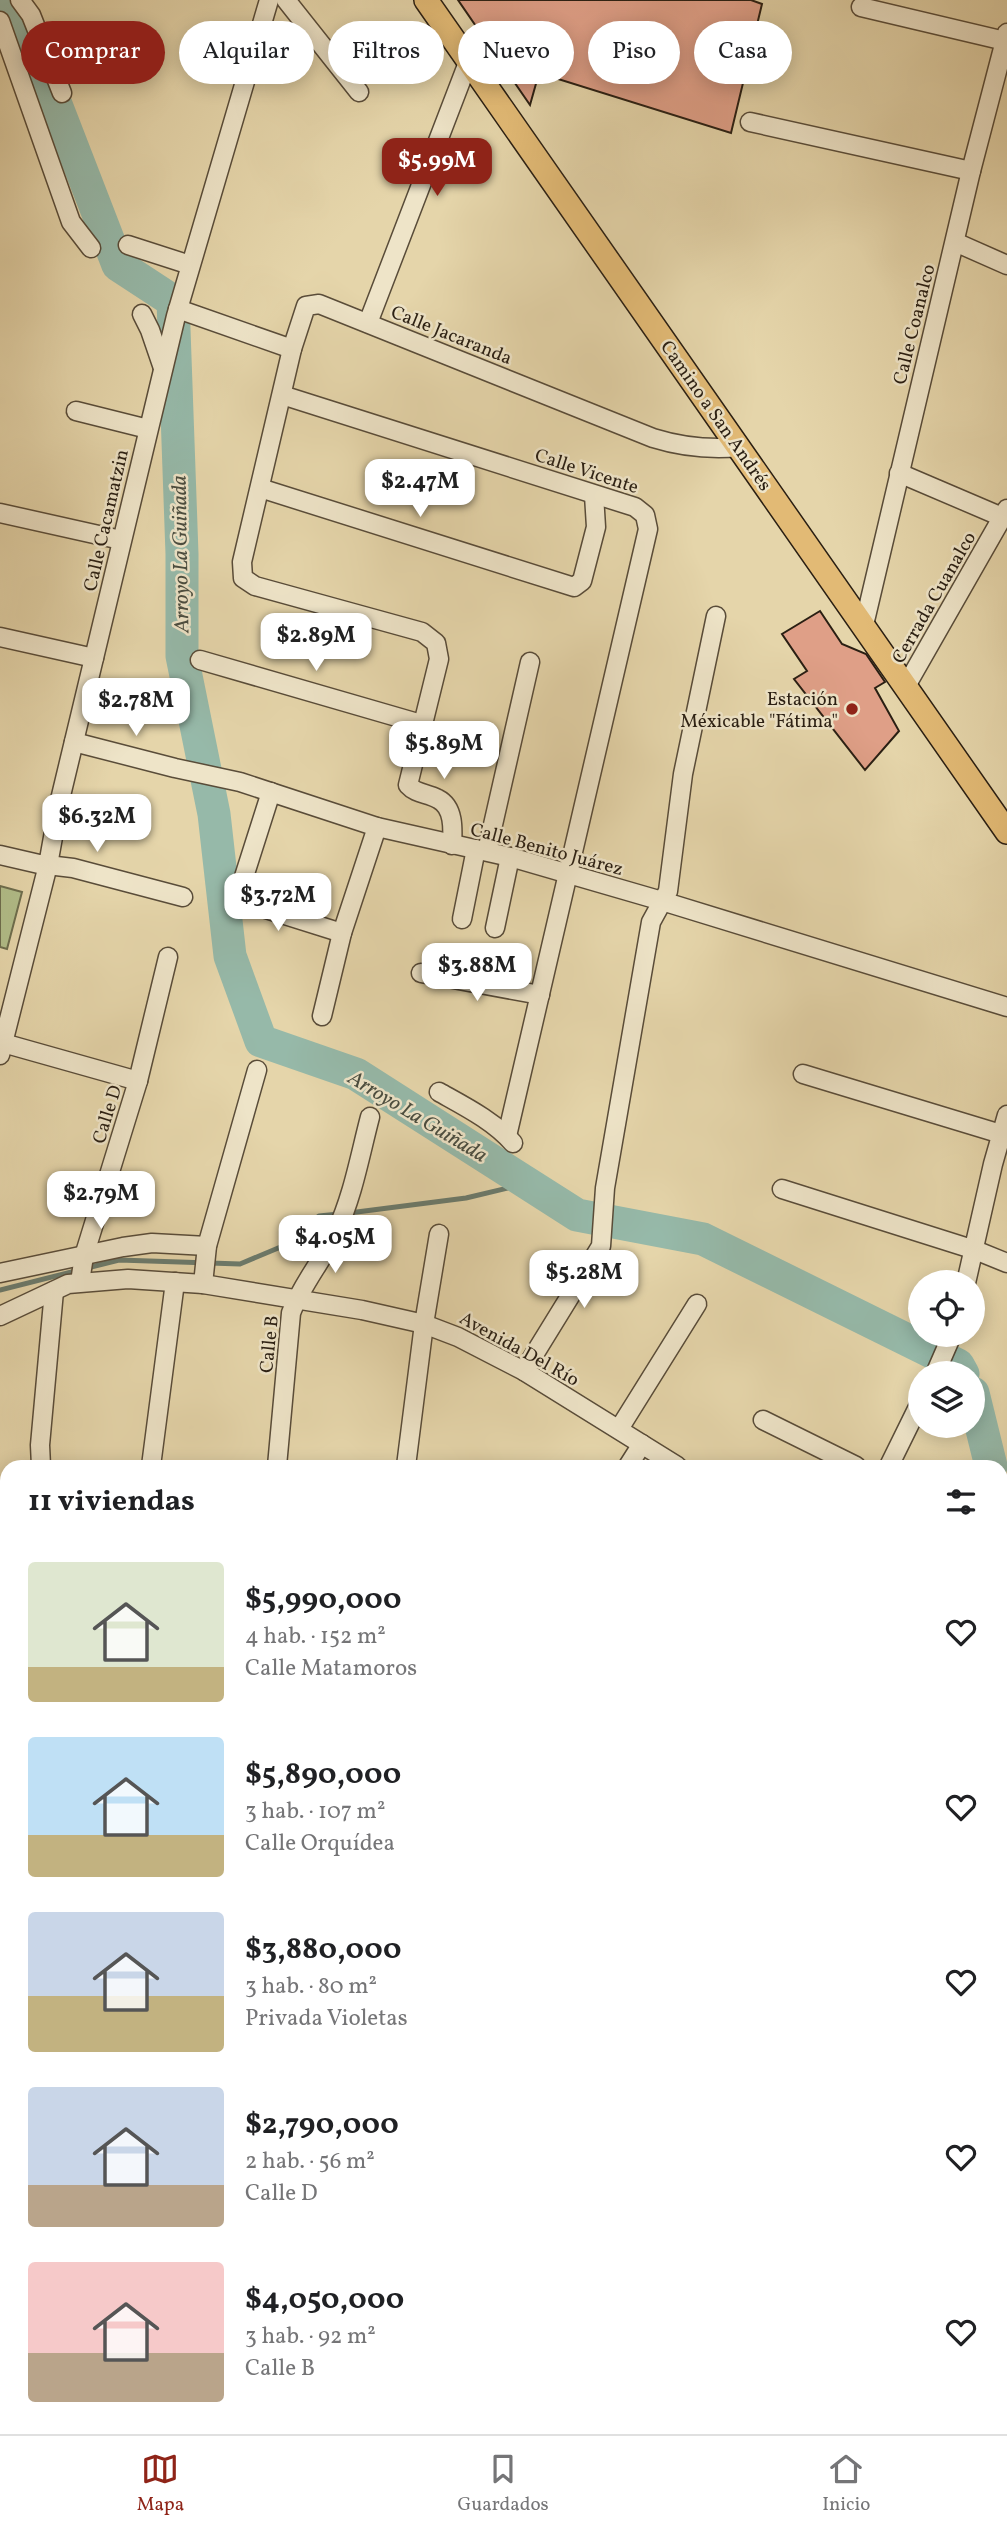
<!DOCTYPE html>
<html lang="es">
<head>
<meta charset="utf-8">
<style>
	body { margin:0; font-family:Vollkorn,serif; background:#f6f6f6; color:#202124; height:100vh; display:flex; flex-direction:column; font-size:26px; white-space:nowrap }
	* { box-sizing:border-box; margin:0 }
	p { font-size:23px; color:#757577 }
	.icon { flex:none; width:38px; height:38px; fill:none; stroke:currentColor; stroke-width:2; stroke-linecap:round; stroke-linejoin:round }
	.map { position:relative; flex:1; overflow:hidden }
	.drawer { position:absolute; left:0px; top:1460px; width:1008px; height:975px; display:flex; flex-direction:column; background:#fff; border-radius:21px 21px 0 0; box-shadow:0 4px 18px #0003 }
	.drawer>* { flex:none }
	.hud { position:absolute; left:21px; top:21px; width:966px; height:63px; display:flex; gap:14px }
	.fabs { position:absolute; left:908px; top:1270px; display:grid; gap:14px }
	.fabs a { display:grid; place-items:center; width:77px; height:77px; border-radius:50%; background:#fff; box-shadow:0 4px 18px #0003; font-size:35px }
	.price { position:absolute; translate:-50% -60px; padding:0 16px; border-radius:14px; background:#fff; color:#222; font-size:23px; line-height:46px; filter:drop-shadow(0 2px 4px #0008) }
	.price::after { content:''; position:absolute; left:50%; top:42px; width:21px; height:16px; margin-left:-10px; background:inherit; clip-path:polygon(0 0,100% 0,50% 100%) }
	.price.current { background:#8f2418; color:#fff }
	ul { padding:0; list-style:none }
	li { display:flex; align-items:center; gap:21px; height:175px; padding:0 28px }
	li span { display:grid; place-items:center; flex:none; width:196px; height:140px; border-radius:7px; color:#555 }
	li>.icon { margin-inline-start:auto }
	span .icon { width:84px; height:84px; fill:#fffc; stroke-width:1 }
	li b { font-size:30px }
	h2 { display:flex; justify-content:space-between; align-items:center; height:84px; padding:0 28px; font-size:30px }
	.pill { padding:0 24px; border-radius:32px; background:#fff; box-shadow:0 4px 18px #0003; font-size:24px; line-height:63px }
	.pill.current { background:#8f2418; color:#fff }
	.menu { display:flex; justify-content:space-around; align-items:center; height:98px; border-top:2px solid #e0e0e0; background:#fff; font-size:19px; color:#757577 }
	.menu a { display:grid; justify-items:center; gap:4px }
	.menu .current { color:#8f2418 }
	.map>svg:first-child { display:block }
	.green { fill:#b2be8a; stroke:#6e6e4e; stroke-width:2 }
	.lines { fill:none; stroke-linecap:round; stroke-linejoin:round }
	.stream { stroke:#6b7b6d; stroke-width:5 }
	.river { stroke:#96b9a9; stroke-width:33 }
	.building { fill:#df9f87; stroke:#2a1f13; stroke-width:2 }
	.minor-casing { stroke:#594c39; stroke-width:21 }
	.major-casing { stroke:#2a1f13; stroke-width:26 }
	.minor { stroke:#eee4c8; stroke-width:18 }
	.major { stroke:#e2ba75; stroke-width:23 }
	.poi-dot { fill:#8f2418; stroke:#eee4c8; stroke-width:2.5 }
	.labels { text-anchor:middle; stroke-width:5; stroke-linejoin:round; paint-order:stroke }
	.street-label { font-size:19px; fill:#2a1f13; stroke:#eee4c8 }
	.poi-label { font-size:19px; fill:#2a1f13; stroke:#eee4c8; text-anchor:end }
	.water-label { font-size:21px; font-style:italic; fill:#4a4d40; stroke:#eee4c8 }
</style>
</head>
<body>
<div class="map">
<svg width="1007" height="2434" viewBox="0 0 1007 2434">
	<rect width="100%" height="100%" fill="#e5d5aa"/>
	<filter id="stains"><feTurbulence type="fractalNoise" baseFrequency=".00286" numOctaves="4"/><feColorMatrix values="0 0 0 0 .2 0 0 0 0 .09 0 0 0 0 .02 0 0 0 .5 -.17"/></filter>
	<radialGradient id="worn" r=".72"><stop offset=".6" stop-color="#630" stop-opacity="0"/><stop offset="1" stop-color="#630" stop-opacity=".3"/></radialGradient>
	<polygon class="green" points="0,886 22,892 7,949 0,947"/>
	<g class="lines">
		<g class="stream">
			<polyline points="349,1213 466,1198 529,1183"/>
			<polyline points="0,1290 119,1260 240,1264 283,1246 319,1216 339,1214"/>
		</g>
		<g class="river">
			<polyline points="4,0 26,27 118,265 173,301 182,554 182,656 214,814 230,956 261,1041 356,1074 577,1215 703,1239 958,1365 963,1374"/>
			<polyline points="973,1393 991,1466"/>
			<polyline points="1001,1508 1007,1533"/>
			<polyline points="1001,1608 1007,1562"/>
		</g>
	</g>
	<g class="building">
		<polygon points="458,0 751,0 762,4 731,133 539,73 530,105"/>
		<polygon points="820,611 842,644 866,654 885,682 875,688 899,731 865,770 794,679 807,671 782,634"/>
	</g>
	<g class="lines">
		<defs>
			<g id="minor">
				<polyline points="20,0 31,15 62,93"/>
				<polyline points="286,0 359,92"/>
				<polyline points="861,7 1005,41"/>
				<polyline points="0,21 71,222 91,248"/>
				<polyline points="750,122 971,171"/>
				<polyline points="955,242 1007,265"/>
				<polyline points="128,245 190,265"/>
				<polyline points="178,309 292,349"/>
				<polyline points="142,314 150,330 163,368"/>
				<polyline points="368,323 469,60"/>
				<polyline points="282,395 635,507 645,515 648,529 507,1136"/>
				<polyline points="76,411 148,429"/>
				<polyline points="899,473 1002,517"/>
				<polyline points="260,488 574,587 582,581 596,527 594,495"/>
				<polyline points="0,513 121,540"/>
				<polyline points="864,625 971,171 1007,33"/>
				<polyline points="0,637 94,658"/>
				<polyline points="200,660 421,724"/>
				<polyline points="906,686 1007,509"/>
				<polyline points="74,742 175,768 240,782 377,827 510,857 662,901 1007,1007"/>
				<polyline points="271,792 242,883 242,895 253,905 342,933"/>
				<path d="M452 845C453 829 454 807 438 799 427 793 416 794 408 785L439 659 436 643 422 632 255 586 243 578 242 562 292 349 306 306 319 304 653 438C682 447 709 450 740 447"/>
				<polyline points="487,851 530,662"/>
				<polyline points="0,855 39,864 73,868 183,897"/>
				<polyline points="462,919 476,849"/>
				<polyline points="495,928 510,857"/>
				<polyline points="421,973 540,995"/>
				<polyline points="322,1016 342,933 377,827"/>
				<polyline points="3,1043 138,1081"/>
				<polyline points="0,1055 48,865 59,804 176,316 269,0"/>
				<polyline points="803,1074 1001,1134"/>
				<path d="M439 1092C464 1106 494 1121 513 1143"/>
				<polyline points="782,1189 975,1250 1007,1263"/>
				<polyline points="0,1273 123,1247 152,1243 207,1246"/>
				<polyline points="80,1282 84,1256 138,1081 168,957"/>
				<polyline points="966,1283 993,1164 1007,1115"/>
				<polyline points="203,1284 207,1246 257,1070"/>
				<polyline points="0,1316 68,1284 128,1279 203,1284 362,1310 424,1324 458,1337 524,1371 677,1466"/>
				<polyline points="524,1371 601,1246 605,1188 651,922 668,891 683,774 716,616"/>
				<polyline points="935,1374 952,1335"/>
				<polyline points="763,1420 856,1466"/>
				<polyline points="619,1429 697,1304"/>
				<polyline points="41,1466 40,1445 54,1291"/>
				<polyline points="151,1466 175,1282"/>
				<path d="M277 1466 291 1313C302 1284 323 1260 336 1232 353 1196 360 1155 370 1117"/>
				<polyline points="406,1466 424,1324 439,1234"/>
				<polyline points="628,1466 642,1444"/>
				<polyline points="889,1466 920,1403"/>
				<polyline points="1001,1757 1007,1767"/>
				<polyline points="1001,1908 1007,1911"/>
				<polyline points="0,2011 7,1997"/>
				<polyline points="0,2066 7,2070"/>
				<polyline points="0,2264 7,2264"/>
				<polyline points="1001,2306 1007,2308"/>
				<polyline points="0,2335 7,2319"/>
				<polyline points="234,2427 238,2434"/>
				<polyline points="455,2427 460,2434"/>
				<polyline points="525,2427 536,2434"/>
				<polyline points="868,2427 884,2434"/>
				<polyline points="115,2434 118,2427"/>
				<polyline points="184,2434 188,2427"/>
				<polyline points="320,2434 324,2427"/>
			</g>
			<polyline id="major" points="426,0 1007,832"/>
		</defs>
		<use href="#minor" class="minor-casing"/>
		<use href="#major" class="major-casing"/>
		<use href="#minor" class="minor"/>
		<use href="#major" class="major"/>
	</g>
	<circle class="poi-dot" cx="852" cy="709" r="7"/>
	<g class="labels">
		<g class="street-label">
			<text transform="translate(913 324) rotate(-76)" y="7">Calle Coanalco</text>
			<text transform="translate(452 334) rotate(22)" y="7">Calle Jacaranda</text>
			<text transform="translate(717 415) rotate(55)" y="7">Camino a San Andrés</text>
			<text transform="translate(587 470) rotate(18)" y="7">Calle Vicente</text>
			<text transform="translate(105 520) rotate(-77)" y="7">Calle Cacamatzin</text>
			<text transform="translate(933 597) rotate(-60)" y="7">Cerrada Cuanalco</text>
			<text transform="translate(547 848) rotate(15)" y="7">Calle Benito Juárez</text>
			<text transform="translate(106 1114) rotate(-73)" y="7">Calle D</text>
			<text transform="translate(268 1344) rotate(-84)" y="7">Calle B</text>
			<text transform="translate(520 1348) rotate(29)" y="7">Avenida Del Río</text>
		</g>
		<g class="poi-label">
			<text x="838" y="705">Estación<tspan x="838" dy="22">Méxicable "Fátima"</tspan></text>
		</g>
		<g class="water-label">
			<text transform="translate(180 554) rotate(-91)" y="7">Arroyo La Guiñada</text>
			<text transform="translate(418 1116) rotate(31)" y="7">Arroyo La Guiñada</text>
		</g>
	</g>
	<rect width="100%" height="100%" filter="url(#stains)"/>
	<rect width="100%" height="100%" fill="url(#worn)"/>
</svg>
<div class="fabs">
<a><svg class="icon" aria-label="locate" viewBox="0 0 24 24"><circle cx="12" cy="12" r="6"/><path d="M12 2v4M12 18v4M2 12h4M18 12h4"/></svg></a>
<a><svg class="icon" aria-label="layers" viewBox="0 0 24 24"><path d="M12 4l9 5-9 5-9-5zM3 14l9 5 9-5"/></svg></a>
</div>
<b class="price current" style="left:437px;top:198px">$5.99M</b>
<b class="price" style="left:420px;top:519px">$2.47M</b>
<b class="price" style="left:316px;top:673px">$2.89M</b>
<b class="price" style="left:136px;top:738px">$2.78M</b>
<b class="price" style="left:444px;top:781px">$5.89M</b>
<b class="price" style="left:97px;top:854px">$6.32M</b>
<b class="price" style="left:278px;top:933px">$3.72M</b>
<b class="price" style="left:477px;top:1003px">$3.88M</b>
<b class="price" style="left:101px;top:1231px">$2.79M</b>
<b class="price" style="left:335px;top:1275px">$4.05M</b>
<b class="price" style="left:584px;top:1310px">$5.28M</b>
<div class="hud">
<a class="pill current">Comprar</a>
<a class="pill">Alquilar</a>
<a class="pill">Filtros</a>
<a class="pill">Nuevo</a>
<a class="pill">Piso</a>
<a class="pill">Casa</a>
</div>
<section class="drawer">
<h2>11 viviendas<svg class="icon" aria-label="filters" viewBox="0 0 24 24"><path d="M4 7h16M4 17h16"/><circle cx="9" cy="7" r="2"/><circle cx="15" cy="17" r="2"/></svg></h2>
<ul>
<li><span style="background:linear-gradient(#dfe7d0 75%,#c2b280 0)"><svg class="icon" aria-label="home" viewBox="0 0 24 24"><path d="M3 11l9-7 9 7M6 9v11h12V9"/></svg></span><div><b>$5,990,000</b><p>4 hab. · 152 m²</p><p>Calle Matamoros</p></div><svg class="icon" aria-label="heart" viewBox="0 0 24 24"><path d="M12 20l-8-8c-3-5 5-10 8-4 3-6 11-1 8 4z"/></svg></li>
<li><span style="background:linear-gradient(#bfe0f5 70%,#c2b280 0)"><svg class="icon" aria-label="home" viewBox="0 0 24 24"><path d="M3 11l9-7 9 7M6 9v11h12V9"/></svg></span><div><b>$5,890,000</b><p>3 hab. · 107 m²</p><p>Calle Orquídea</p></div><svg class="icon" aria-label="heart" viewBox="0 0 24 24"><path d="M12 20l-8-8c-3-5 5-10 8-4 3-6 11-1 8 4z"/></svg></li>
<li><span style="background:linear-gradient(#c9d6e8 60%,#c2b280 0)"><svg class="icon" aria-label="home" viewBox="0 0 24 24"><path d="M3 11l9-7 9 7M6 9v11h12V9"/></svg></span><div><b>$3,880,000</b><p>3 hab. · 80 m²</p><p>Privada Violetas</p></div><svg class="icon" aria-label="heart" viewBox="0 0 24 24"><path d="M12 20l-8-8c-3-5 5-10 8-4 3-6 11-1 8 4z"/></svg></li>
<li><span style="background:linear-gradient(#c9d6e8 70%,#b9a48a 0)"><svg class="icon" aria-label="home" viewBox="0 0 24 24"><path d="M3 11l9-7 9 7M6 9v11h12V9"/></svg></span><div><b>$2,790,000</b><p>2 hab. · 56 m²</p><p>Calle D</p></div><svg class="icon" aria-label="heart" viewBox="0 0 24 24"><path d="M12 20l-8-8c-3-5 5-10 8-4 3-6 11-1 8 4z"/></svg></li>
<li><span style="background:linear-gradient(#f6c9c9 65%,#b9a48a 0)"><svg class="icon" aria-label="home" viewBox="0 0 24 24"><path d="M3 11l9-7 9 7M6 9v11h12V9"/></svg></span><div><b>$4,050,000</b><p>3 hab. · 92 m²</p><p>Calle B</p></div><svg class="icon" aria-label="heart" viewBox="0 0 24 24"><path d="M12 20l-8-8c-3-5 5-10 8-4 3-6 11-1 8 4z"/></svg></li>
</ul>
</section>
</div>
<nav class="menu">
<a class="current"><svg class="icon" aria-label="map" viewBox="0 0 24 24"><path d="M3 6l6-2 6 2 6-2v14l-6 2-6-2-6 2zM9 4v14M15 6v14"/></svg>Mapa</a>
<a><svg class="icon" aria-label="saved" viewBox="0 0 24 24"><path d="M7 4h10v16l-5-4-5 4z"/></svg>Guardados</a>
<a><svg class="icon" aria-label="home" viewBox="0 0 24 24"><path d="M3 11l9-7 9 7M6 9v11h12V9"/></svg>Inicio</a>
</nav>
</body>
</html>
